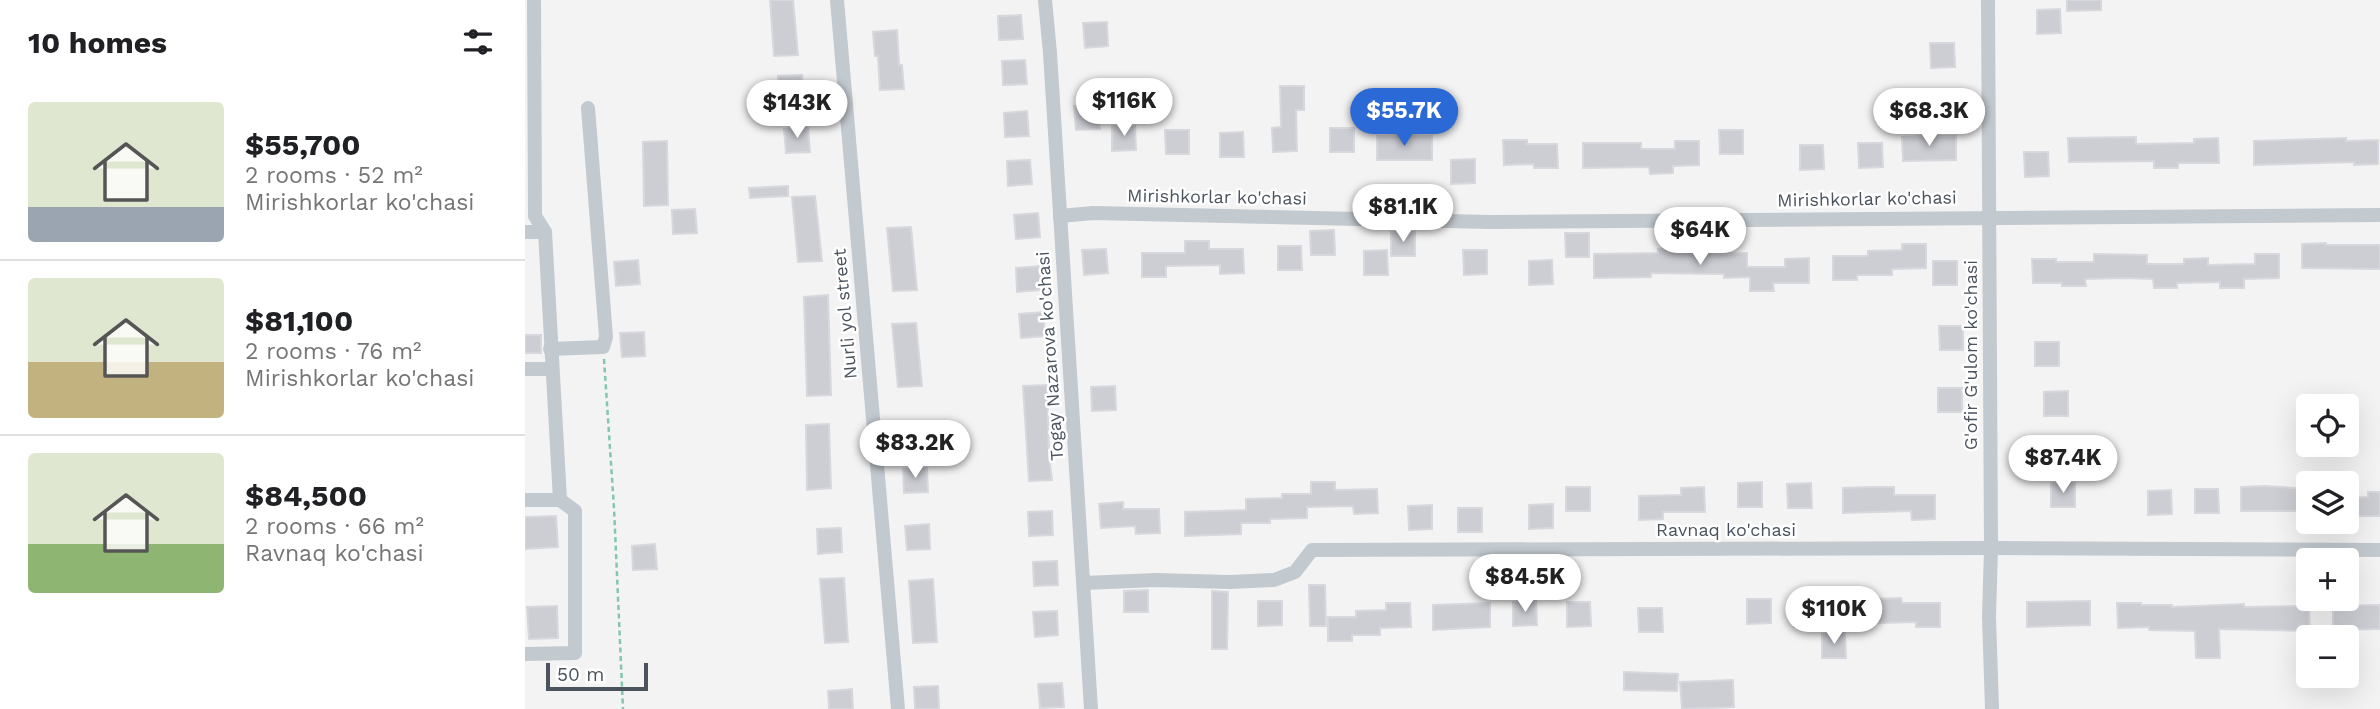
<!DOCTYPE html>
<html lang="en">
<head>
<meta charset="utf-8">
<style>
	body { margin:0; font-family:"Work Sans",sans-serif; background:#f6f6f6; color:#202124; height:100vh; display:flex; flex-direction:column; font-size:26px; white-space:nowrap }
	* { box-sizing:border-box; margin:0 }
	p { font-size:23px; color:#757577 }
	.icon { flex:none; width:38px; height:38px; fill:none; stroke:currentColor; stroke-width:2; stroke-linecap:round; stroke-linejoin:round }
	.map { position:relative; flex:1; overflow:hidden }
	.side { display:flex; flex-direction:column; background:#fff; width:525px }
	.side>* { flex:none }
	.fabs { position:absolute; left:1771px; top:394px; display:grid; gap:14px }
	.fabs a { display:grid; place-items:center; width:63px; height:63px; border-radius:7px; background:#fff; box-shadow:0 7px 28px #0002; font-size:35px }
	.scale { position:absolute; left:21px; bottom:18px; width:102px; box-sizing:border-box; padding-left:7px; border:4px solid #4b545e; border-top:0; font-size:19px; line-height:24px; white-space:nowrap; color:#4b545e; -webkit-text-stroke:5px #fff; paint-order:stroke }
	.price { position:absolute; translate:-50% -60px; padding:0 16px; border-radius:24px; background:#fff; color:#222; font-size:23px; line-height:46px; filter:drop-shadow(0 2px 4px #0008) }
	.price::after { content:''; position:absolute; left:50%; top:42px; width:21px; height:16px; margin-left:-10px; background:inherit; clip-path:polygon(0 0,100% 0,50% 100%) }
	.price.selected { background:#2b6ad6; color:#fff }
	ul { padding:0; list-style:none }
	li { display:flex; align-items:center; gap:21px; height:175px; padding:0 28px }
	li+li { border-top:2px solid #e0e0e0 }
	li span { display:grid; place-items:center; flex:none; width:196px; height:140px; border-radius:7px; color:#555 }
	li>.icon { margin-inline-start:auto }
	span .icon { width:84px; height:84px; fill:#fffc; stroke-width:1 }
	li b { font-size:30px }
	h2 { display:flex; justify-content:space-between; align-items:center; height:84px; padding:0 28px; font-size:30px }
	main { display:flex; flex:1; min-height:0 }
	.map>svg:first-child { display:block }
	.building { fill:#cdced4; stroke:#d7d8dd; stroke-width:2 }
	.lines { fill:none; stroke-linecap:round; stroke-linejoin:round }
	.path { stroke:#81c8aa; stroke-width:2.5; stroke-dasharray:5 3.5; stroke-linecap:butt }
	.street { stroke:#c2c9cf; stroke-width:14 }
	.labels { text-anchor:middle; stroke-width:5; stroke-linejoin:round; paint-order:stroke }
	.street-label { font-size:18px; fill:#4b545e; stroke:#fff }
</style>
</head>
<body>
<main>
<section class="side">
<h2>10 homes<svg class="icon" aria-label="filters" viewBox="0 0 24 24"><path d="M4 7h16M4 17h16"/><circle cx="9" cy="7" r="2"/><circle cx="15" cy="17" r="2"/></svg></h2>
<ul>
<li><span style="background:linear-gradient(#dfe7d0 75%,#9aa5b1 0)"><svg class="icon" aria-label="home" viewBox="0 0 24 24"><path d="M3 11l9-7 9 7M6 9v11h12V9"/></svg></span><div><b>$55,700</b><p>2 rooms · 52 m²</p><p>Mirishkorlar ko'chasi</p></div></li>
<li><span style="background:linear-gradient(#dfe7d0 60%,#c2b280 0)"><svg class="icon" aria-label="home" viewBox="0 0 24 24"><path d="M3 11l9-7 9 7M6 9v11h12V9"/></svg></span><div><b>$81,100</b><p>2 rooms · 76 m²</p><p>Mirishkorlar ko'chasi</p></div></li>
<li><span style="background:linear-gradient(#dfe7d0 65%,#8fb573 0)"><svg class="icon" aria-label="home" viewBox="0 0 24 24"><path d="M3 11l9-7 9 7M6 9v11h12V9"/></svg></span><div><b>$84,500</b><p>2 rooms · 66 m²</p><p>Ravnaq ko'chasi</p></div></li>
</ul>
</section>
<div class="map">
<svg width="1855" height="709" viewBox="0 0 1855 709">
	<rect width="100%" height="100%" fill="#f4f3f3"/>
	<g class="building">
		<polygon points="245,0 268,0 273,55 249,56"/>
		<polygon points="1542,0 1576,0 1576,10 1542,11"/>
		<polygon points="1535,9 1536,33 1512,34 1512,10"/>
		<polygon points="496,15 498,39 474,40 473,16"/>
		<polygon points="582,22 583,46 560,48 558,23"/>
		<polygon points="372,30 374,65 377,65 379,89 355,90 353,56 350,56 348,32"/>
		<polygon points="1405,43 1429,43 1430,67 1406,68"/>
		<polygon points="500,60 502,84 478,85 477,61"/>
		<polygon points="277,75 278,99 254,101 253,76"/>
		<polygon points="755,86 779,86 779,110 771,110 772,151 748,152 747,128 756,127"/>
		<polygon points="573,104 575,129 551,130 549,106"/>
		<polygon points="502,111 504,136 480,137 479,113"/>
		<polygon points="587,126 610,126 611,150 587,151"/>
		<polygon points="283,128 285,152 261,153 259,129"/>
		<rect x="805" y="128" width="24" height="24"/>
		<polygon points="640,130 664,130 664,154 641,154"/>
		<polygon points="1194,130 1218,130 1218,154 1195,154"/>
		<polygon points="718,132 719,157 695,157 695,133"/>
		<polygon points="876,135 907,136 907,160 852,160 852,136"/>
		<polygon points="1401,136 1431,136 1431,160 1378,161 1377,137"/>
		<polygon points="1611,137 1611,144 1669,143 1669,139 1693,138 1694,163 1653,163 1653,168 1629,168 1629,161 1544,162 1543,138"/>
		<polygon points="1821,138 1821,141 1853,140 1853,164 1829,165 1829,162 1729,165 1729,141"/>
		<polygon points="978,140 1002,140 1002,144 1032,144 1033,168 1009,168 1009,164 979,165"/>
		<polygon points="142,141 143,205 119,206 118,142"/>
		<polygon points="1150,141 1174,141 1174,165 1148,166 1148,173 1125,174 1124,167 1058,168 1058,143 1116,143 1116,149 1150,149"/>
		<polygon points="1333,143 1357,143 1358,167 1334,168"/>
		<polygon points="1275,145 1298,145 1299,169 1275,170"/>
		<polygon points="1499,152 1523,152 1524,176 1500,177"/>
		<polygon points="950,159 950,183 926,184 926,160"/>
		<polygon points="505,160 507,184 483,186 482,161"/>
		<polygon points="263,186 263,196 225,198 224,188"/>
		<polygon points="290,196 297,261 273,262 267,197"/>
		<polygon points="170,209 172,233 148,234 147,210"/>
		<polygon points="513,213 515,237 491,239 489,215"/>
		<polygon points="386,227 392,290 368,291 362,228"/>
		<polygon points="809,230 810,255 786,255 785,231"/>
		<rect x="866" y="232" width="24" height="24"/>
		<polygon points="1040,233 1064,233 1064,257 1041,257"/>
		<polygon points="660,241 684,241 684,249 718,249 719,273 695,274 695,265 641,266 641,277 617,277 617,253 660,253"/>
		<polygon points="1801,243 1801,245 1855,245 1855,269 1777,268 1777,244"/>
		<polygon points="1377,244 1401,244 1401,268 1367,269 1367,275 1332,275 1332,280 1308,280 1308,256 1343,256 1343,251 1377,250"/>
		<polygon points="753,246 776,246 777,270 753,270"/>
		<polygon points="1157,248 1157,251 1188,250 1188,254 1222,253 1222,267 1260,267 1260,259 1284,258 1284,283 1248,283 1249,291 1225,291 1225,277 1199,278 1199,274 1126,273 1126,277 1069,278 1069,254 1133,253 1133,249"/>
		<polygon points="581,249 583,273 559,275 557,250"/>
		<polygon points="862,250 863,275 839,275 839,251"/>
		<polygon points="938,250 962,250 962,274 939,275"/>
		<polygon points="1569,254 1622,255 1622,264 1659,264 1659,259 1683,258 1683,265 1730,264 1730,254 1754,254 1754,278 1719,279 1719,288 1695,288 1695,282 1652,283 1652,288 1629,288 1628,279 1599,278 1560,279 1561,286 1537,286 1537,283 1508,283 1507,259 1531,259 1531,262 1569,262"/>
		<polygon points="113,260 115,284 91,286 89,262"/>
		<polygon points="1027,260 1028,284 1004,285 1004,261"/>
		<rect x="1408" y="261" width="24" height="24"/>
		<polygon points="515,266 516,290 492,292 491,268"/>
		<polygon points="303,295 306,395 282,396 279,297"/>
		<polygon points="518,312 520,336 496,338 494,314"/>
		<polygon points="391,323 397,386 373,387 367,324"/>
		<polygon points="1414,326 1438,326 1438,350 1415,350"/>
		<polygon points="119,332 120,356 97,357 95,333"/>
		<rect x="0" y="335" width="16" height="18"/>
		<rect x="1510" y="342" width="24" height="24"/>
		<polygon points="522,385 524,456 527,480 504,481 498,386"/>
		<polygon points="590,386 591,410 567,411 566,387"/>
		<rect x="1413" y="388" width="24" height="24"/>
		<polygon points="1543,391 1543,416 1519,416 1519,392"/>
		<polygon points="304,424 306,488 282,490 281,425"/>
		<polygon points="402,468 403,492 379,493 378,469"/>
		<polygon points="786,482 810,482 810,490 852,489 853,513 829,514 828,506 782,507 782,518 745,519 745,523 716,523 716,534 660,536 660,512 721,510 721,499 757,498 757,494 786,494"/>
		<polygon points="1237,482 1237,507 1213,507 1213,483"/>
		<polygon points="1286,483 1287,508 1263,508 1262,484"/>
		<rect x="1526" y="483" width="24" height="24"/>
		<polygon points="1740,486 1783,489 1783,511 1716,511 1716,487"/>
		<rect x="1041" y="487" width="24" height="24"/>
		<polygon points="1179,487 1180,512 1138,512 1138,519 1114,520 1114,496 1156,495 1156,488"/>
		<polygon points="1345,487 1369,487 1369,495 1410,495 1410,519 1387,520 1386,511 1318,513 1318,488"/>
		<polygon points="1670,489 1693,489 1694,513 1670,513"/>
		<polygon points="1646,490 1647,514 1623,515 1623,491"/>
		<polygon points="1843,492 1855,492 1855,516 1833,516 1833,522 1822,522 1822,498 1843,497"/>
		<polygon points="598,502 598,509 634,509 635,533 611,534 610,526 576,528 574,504"/>
		<polygon points="1028,504 1028,528 1004,529 1004,505"/>
		<polygon points="907,505 907,529 884,530 883,506"/>
		<rect x="933" y="508" width="24" height="24"/>
		<polygon points="527,511 528,535 504,536 503,512"/>
		<polygon points="31,516 33,547 0,549 0,517"/>
		<polygon points="404,524 405,549 382,550 380,526"/>
		<polygon points="316,528 317,552 293,554 292,529"/>
		<polygon points="130,544 132,569 108,570 107,546"/>
		<polygon points="532,561 533,585 509,586 508,562"/>
		<polygon points="319,578 323,642 300,643 295,579"/>
		<polygon points="408,579 412,642 388,643 384,581"/>
		<polygon points="784,585 800,585 801,626 785,626"/>
		<polygon points="623,590 623,612 599,612 599,591"/>
		<polygon points="687,591 703,592 702,649 687,649"/>
		<polygon points="1376,598 1377,603 1415,603 1415,627 1391,627 1391,622 1322,624 1321,600"/>
		<polygon points="1222,599 1246,599 1246,623 1222,624"/>
		<polygon points="733,601 757,601 757,625 733,626"/>
		<polygon points="1011,601 1012,625 988,626 988,602"/>
		<polygon points="1565,601 1565,625 1502,627 1502,602"/>
		<polygon points="1042,602 1065,602 1066,626 1042,627"/>
		<polygon points="1292,602 1292,627 1269,627 1268,603"/>
		<polygon points="861,603 885,603 886,627 855,628 855,635 827,635 827,641 803,641 803,617 831,617 831,611 861,610"/>
		<polygon points="965,603 965,627 908,630 908,605"/>
		<polygon points="1592,603 1616,603 1616,605 1647,605 1647,607 1719,604 1719,607 1784,606 1785,631 1694,629 1695,658 1671,658 1670,631 1624,630 1624,627 1593,628"/>
		<polygon points="1855,605 1855,629 1808,630 1808,606"/>
		<polygon points="32,606 33,638 4,639 2,607"/>
		<polygon points="1113,608 1137,608 1138,632 1114,632"/>
		<polygon points="532,611 533,635 510,637 508,612"/>
		<polygon points="1320,633 1321,658 1297,658 1297,634"/>
		<polygon points="1099,672 1153,674 1152,691 1099,690"/>
		<polygon points="1208,680 1209,707 1157,709 1155,682"/>
		<polygon points="537,683 539,707 515,708 513,684"/>
		<polygon points="413,686 414,709 390,709 389,687"/>
		<polygon points="327,689 328,709 304,709 303,691"/>
	</g>
	<g class="lines">
		<polyline class="path" points="79,359 89,508 98,709"/>
		<g class="street">
			<polyline points="312,0 373,709"/>
			<polyline points="520,0 525,53 566,709"/>
			<polyline points="1463,0 1466,548 1464,617 1467,709"/>
			<polyline points="535,216 568,213 966,222 1855,215"/>
			<polyline points="0,232 20,232"/>
			<polyline points="25,349 78,347 81,337 63,108"/>
			<polyline points="0,369 26,369"/>
			<polyline points="0,500 35,500"/>
			<polyline points="559,583 631,580 705,582 749,580 770,572 787,550 1466,548 1855,550"/>
			<polyline points="0,654 50,653 50,511 35,500 20,232 10,216 9,0"/>
		</g>
	</g>
	<g class="labels">
		<g class="street-label">
			<text transform="translate(692 197) rotate(1)" y="6">Mirishkorlar ko'chasi</text>
			<text transform="translate(1342 199) rotate(-1)" y="6">Mirishkorlar ko'chasi</text>
			<text transform="translate(320 314) rotate(-95)" y="6">Nurli yol street</text>
			<text transform="translate(1446 355) rotate(-90)" y="6">G'ofir G'ulom ko'chasi</text>
			<text transform="translate(525 356) rotate(-94)" y="6">Togay Nazarova ko'chasi</text>
			<text x="1201" y="536">Ravnaq ko'chasi</text>
		</g>
	</g>
</svg>
<div class="fabs">
<a><svg class="icon" aria-label="locate" viewBox="0 0 24 24"><circle cx="12" cy="12" r="6"/><path d="M12 2v4M12 18v4M2 12h4M18 12h4"/></svg></a>
<a><svg class="icon" aria-label="layers" viewBox="0 0 24 24"><path d="M12 4l9 5-9 5-9-5zM3 14l9 5 9-5"/></svg></a>
<a>+</a>
<a>−</a>
</div>
<div class="scale">50 m</div>
<b class="price" style="left:599px;top:138px">$116K</b>
<b class="price" style="left:272px;top:140px">$143K</b>
<b class="price selected" style="left:879px;top:148px">$55.7K</b>
<b class="price" style="left:1404px;top:148px">$68.3K</b>
<b class="price" style="left:878px;top:244px">$81.1K</b>
<b class="price" style="left:1175px;top:267px">$64K</b>
<b class="price" style="left:390px;top:480px">$83.2K</b>
<b class="price" style="left:1538px;top:495px">$87.4K</b>
<b class="price" style="left:1000px;top:614px">$84.5K</b>
<b class="price" style="left:1309px;top:646px">$110K</b>
</div>
</main>
</body>
</html>
